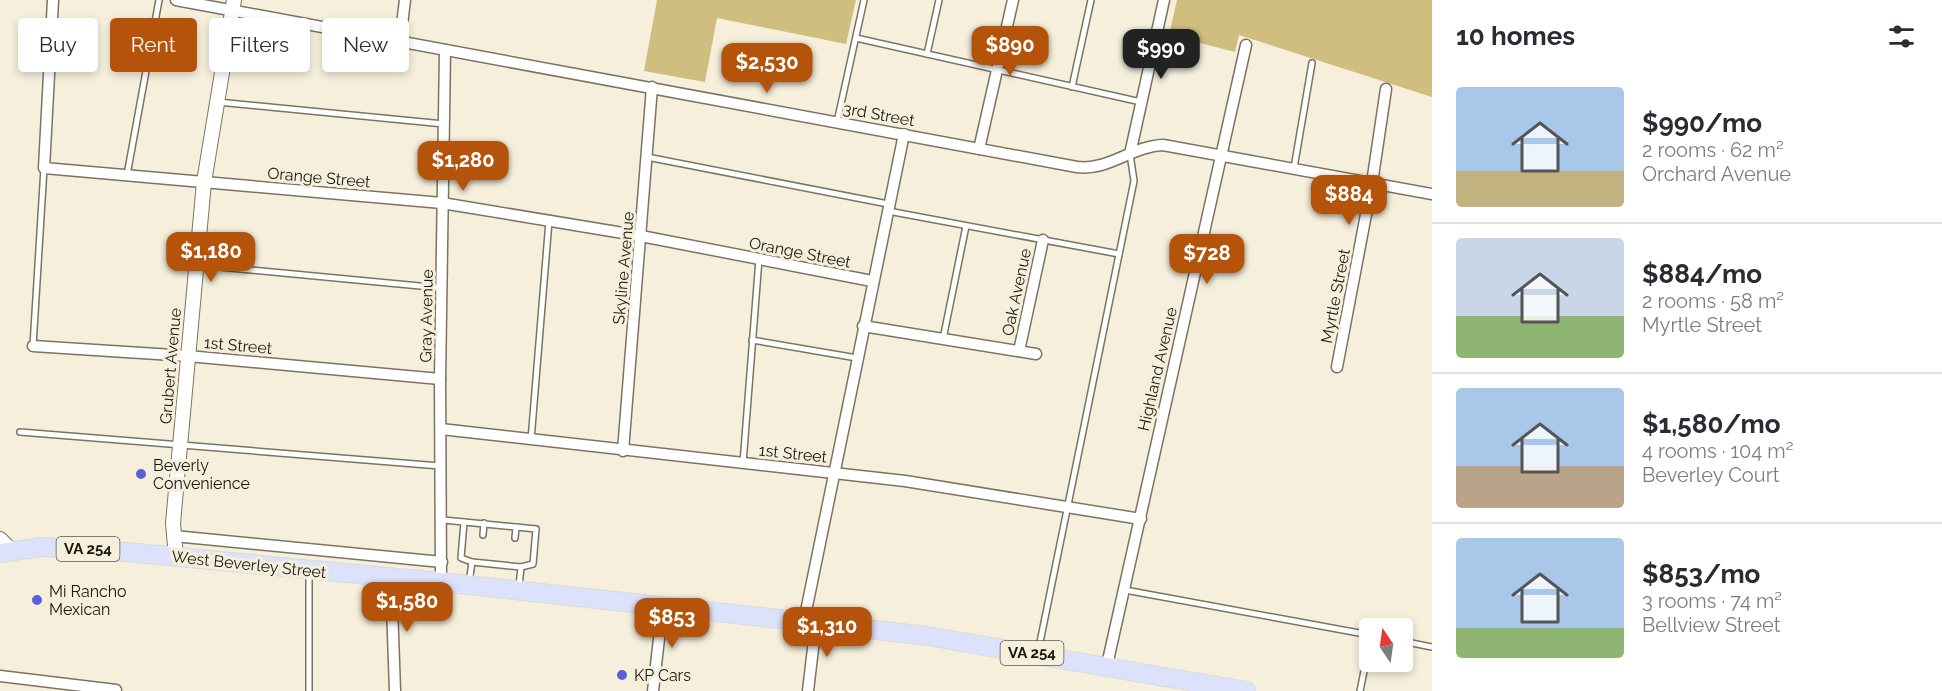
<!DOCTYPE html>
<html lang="en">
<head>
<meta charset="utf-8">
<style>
	body { margin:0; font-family:Raleway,sans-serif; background:#f7f7f7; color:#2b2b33; height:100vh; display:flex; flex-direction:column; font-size:22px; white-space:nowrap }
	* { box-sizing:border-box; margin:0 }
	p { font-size:20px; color:#7c7c81 }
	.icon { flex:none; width:33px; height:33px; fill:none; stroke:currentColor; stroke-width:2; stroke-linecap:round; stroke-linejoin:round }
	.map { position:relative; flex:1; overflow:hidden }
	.drawer { display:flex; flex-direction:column; background:#fff; width:510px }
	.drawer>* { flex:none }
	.guide { position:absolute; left:18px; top:18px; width:570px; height:54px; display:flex; gap:12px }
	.needle { width:39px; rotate:347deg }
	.fabs { position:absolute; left:1359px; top:618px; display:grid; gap:12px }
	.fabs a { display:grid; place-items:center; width:54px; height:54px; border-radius:6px; background:#fff; box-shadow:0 3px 9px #0003; font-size:30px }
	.price { position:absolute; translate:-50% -51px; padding:0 14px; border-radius:12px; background:#b45309; color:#fff; font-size:20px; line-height:39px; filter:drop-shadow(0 2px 3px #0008) }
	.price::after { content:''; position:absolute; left:50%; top:36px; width:18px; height:14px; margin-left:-9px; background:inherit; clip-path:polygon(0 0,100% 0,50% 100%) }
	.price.on { background:#222; color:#fff }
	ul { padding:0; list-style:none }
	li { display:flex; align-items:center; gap:18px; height:150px; padding:0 24px }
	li+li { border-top:2px solid #e1e1e2 }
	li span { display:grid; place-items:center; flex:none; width:168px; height:120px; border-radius:6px; color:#555 }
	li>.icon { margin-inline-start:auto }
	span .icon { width:72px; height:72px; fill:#fffc; stroke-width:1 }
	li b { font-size:26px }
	h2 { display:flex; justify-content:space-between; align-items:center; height:72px; padding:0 24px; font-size:26px }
	.pill { padding:0 21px; border-radius:6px; background:#fff; box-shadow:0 3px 9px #0003; font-size:21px; line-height:54px }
	.pill.on { background:#b45309; color:#fff }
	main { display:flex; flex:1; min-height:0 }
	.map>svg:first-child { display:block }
	.green { fill:#cfbe7f }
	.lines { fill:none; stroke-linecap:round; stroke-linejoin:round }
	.service-casing { stroke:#797463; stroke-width:8 }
	.minor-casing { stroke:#797463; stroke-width:13 }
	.tertiary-casing { stroke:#797463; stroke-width:16 }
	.primary-casing { stroke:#dadad9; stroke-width:20 }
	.service { stroke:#fff; stroke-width:5 }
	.minor { stroke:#fff; stroke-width:10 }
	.tertiary { stroke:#fff; stroke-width:14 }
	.primary { stroke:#dde2fc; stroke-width:18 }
	.poi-dot { fill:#5960d8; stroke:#f5efdc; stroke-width:2 }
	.labels { text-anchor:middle; stroke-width:6; stroke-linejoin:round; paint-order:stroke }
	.shield { fill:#f5efdc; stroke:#5b584d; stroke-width:1.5 }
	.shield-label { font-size:15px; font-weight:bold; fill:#191710 }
	.street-label { font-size:16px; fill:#191710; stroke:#f5efdc }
	.poi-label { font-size:16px; fill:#191710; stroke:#f5efdc; text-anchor:start }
</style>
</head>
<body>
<main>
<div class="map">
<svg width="1432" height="691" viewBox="0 0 1432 691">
	<rect width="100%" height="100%" fill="#f5efdc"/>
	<g class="green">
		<polygon points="657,0 856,0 846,44 717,18 705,82 644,71"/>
		<polygon points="1177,0 1432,0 1432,97 1239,35 1235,52 1169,35"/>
	</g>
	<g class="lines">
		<defs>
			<g id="service">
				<polyline points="856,38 1141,102"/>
				<polyline points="927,54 939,0"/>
				<polyline points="1072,87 1091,0"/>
				<polyline points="218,102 444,124"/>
				<polyline points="837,122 864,0"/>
				<polyline points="647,157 888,204"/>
				<polyline points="1294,168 1312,63"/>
				<polyline points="127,175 159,0"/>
				<polyline points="888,211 1119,254"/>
				<polyline points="198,265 441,288"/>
				<polyline points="943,339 966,226"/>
				<polyline points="752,340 857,358"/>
				<polyline points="33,346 44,168"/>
				<polyline points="20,432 440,466"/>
				<polyline points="531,440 549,221"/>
				<polyline points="743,463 759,259"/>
				<polyline points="443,520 464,522"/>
				<polyline points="483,535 484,523"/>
				<polyline points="515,538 516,527"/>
				<polyline points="472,562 461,558 464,522 536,529 533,564 521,567"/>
				<polyline points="469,583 472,562 521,567 519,586"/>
				<polyline points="1125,590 1370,635"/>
				<polyline points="1402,641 1432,647"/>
				<polyline points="1038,652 1134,181 1130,154"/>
				<polyline points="309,691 309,572"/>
				<polyline points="1360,691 1370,641"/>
			</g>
			<g id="minor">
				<polyline points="53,0 44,168 442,203 641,236 872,281"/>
				<path d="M176 0 1077 167C1109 171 1132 146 1163 145L1432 194"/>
				<polyline points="400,41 405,0"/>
				<polyline points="979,149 1013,0"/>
				<polyline points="1130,154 1164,0"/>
				<polyline points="863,326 1036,354"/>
				<polyline points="33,346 188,356 440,379"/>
				<polyline points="1019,351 1043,240"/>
				<polyline points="1337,367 1372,183 1386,89"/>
				<polyline points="441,429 905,481 1141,519"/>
				<polyline points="623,451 652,87"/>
				<polyline points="174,536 442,562"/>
				<polyline points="391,577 395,691"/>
				<polyline points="441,582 440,379 445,50"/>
				<polyline points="804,621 904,134"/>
				<polyline points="1107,665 1246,45"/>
				<polyline points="0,676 116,690"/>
				<polyline points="653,691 663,604"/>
				<polyline points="808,691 816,623"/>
			</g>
			<g id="tertiary">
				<polyline points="0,539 11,550"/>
				<polyline points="176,557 173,523 204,182 234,0"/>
			</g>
			<polyline id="primary" points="0,553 42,547 105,550 441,582 816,623 927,636 1246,691"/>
		</defs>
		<use href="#service" class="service-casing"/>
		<use href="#minor" class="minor-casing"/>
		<use href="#tertiary" class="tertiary-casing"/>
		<use href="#primary" class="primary-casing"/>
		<use href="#service" class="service"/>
		<use href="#minor" class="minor"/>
		<use href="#tertiary" class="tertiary"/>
		<use href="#primary" class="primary"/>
	</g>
	<g class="poi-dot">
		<circle cx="141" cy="474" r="6"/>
		<circle cx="37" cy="600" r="6"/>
		<circle cx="622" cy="675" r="6"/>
	</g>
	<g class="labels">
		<g class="shield">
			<rect x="56.5" y="537" width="63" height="24" rx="4.5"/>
			<rect x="1000.5" y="641" width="63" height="24" rx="4.5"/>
		</g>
		<g class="shield-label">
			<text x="88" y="554">VA 254</text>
			<text x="1032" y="658">VA 254</text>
		</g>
		<g class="street-label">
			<text transform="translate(879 114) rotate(10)" y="6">3rd Street</text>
			<text transform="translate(319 177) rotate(5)" y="6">Orange Street</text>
			<text transform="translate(800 252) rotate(11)" y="6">Orange Street</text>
			<text transform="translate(623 268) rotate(-85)" y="6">Skyline Avenue</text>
			<text transform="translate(1016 292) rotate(-78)" y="6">Oak Avenue</text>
			<text transform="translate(1335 296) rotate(-79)" y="6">Myrtle Street</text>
			<text transform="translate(426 316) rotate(-89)" y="6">Gray Avenue</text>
			<text transform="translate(238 345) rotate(5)" y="6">1st Street</text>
			<text transform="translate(170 366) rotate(-85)" y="6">Grubert Avenue</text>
			<text transform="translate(1157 369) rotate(-77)" y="6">Highland Avenue</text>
			<text transform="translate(793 453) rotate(6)" y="6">1st Street</text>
			<text transform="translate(249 564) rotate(6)" y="6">West Beverley Street</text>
		</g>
		<g class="poi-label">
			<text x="153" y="471">Beverly<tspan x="153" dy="18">Convenience</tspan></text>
			<text x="49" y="597">Mi Rancho<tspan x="49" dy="18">Mexican</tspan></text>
			<text x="634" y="681">KP Cars</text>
		</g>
	</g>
</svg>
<div class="fabs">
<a><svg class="needle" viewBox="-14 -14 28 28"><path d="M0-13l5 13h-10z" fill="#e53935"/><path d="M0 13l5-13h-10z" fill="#7c7c81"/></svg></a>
</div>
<b class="price" style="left:1010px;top:77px">$890</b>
<b class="price on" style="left:1161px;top:80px">$990</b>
<b class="price" style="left:767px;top:94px">$2,530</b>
<b class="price" style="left:463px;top:192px">$1,280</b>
<b class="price" style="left:1349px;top:226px">$884</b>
<b class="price" style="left:211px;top:283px">$1,180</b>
<b class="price" style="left:1207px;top:285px">$728</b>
<b class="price" style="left:407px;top:633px">$1,580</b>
<b class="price" style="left:672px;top:649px">$853</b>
<b class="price" style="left:827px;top:658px">$1,310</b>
<div class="guide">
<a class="pill">Buy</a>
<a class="pill on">Rent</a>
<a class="pill">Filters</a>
<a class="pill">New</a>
</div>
</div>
<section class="drawer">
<h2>10 homes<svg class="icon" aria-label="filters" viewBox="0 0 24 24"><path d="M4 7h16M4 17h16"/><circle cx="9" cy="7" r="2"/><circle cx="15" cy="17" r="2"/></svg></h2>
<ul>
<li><span style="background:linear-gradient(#a9c7e8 70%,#c2b280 0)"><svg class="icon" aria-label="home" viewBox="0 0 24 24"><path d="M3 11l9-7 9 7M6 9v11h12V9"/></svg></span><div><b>$990/mo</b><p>2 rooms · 62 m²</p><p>Orchard Avenue</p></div></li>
<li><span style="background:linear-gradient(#c9d6e8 65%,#8fb573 0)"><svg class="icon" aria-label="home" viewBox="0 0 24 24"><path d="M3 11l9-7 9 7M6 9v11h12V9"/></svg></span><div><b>$884/mo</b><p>2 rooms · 58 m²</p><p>Myrtle Street</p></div></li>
<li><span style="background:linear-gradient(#a9c7e8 65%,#b9a48a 0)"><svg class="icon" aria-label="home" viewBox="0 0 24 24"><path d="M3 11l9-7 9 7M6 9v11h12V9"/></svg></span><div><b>$1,580/mo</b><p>4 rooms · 104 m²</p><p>Beverley Court</p></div></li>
<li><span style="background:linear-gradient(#a9c7e8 75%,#8fb573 0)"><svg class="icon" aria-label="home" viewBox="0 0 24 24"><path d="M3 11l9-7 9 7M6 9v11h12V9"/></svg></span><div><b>$853/mo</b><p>3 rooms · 74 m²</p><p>Bellview Street</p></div></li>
</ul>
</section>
</main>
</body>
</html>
